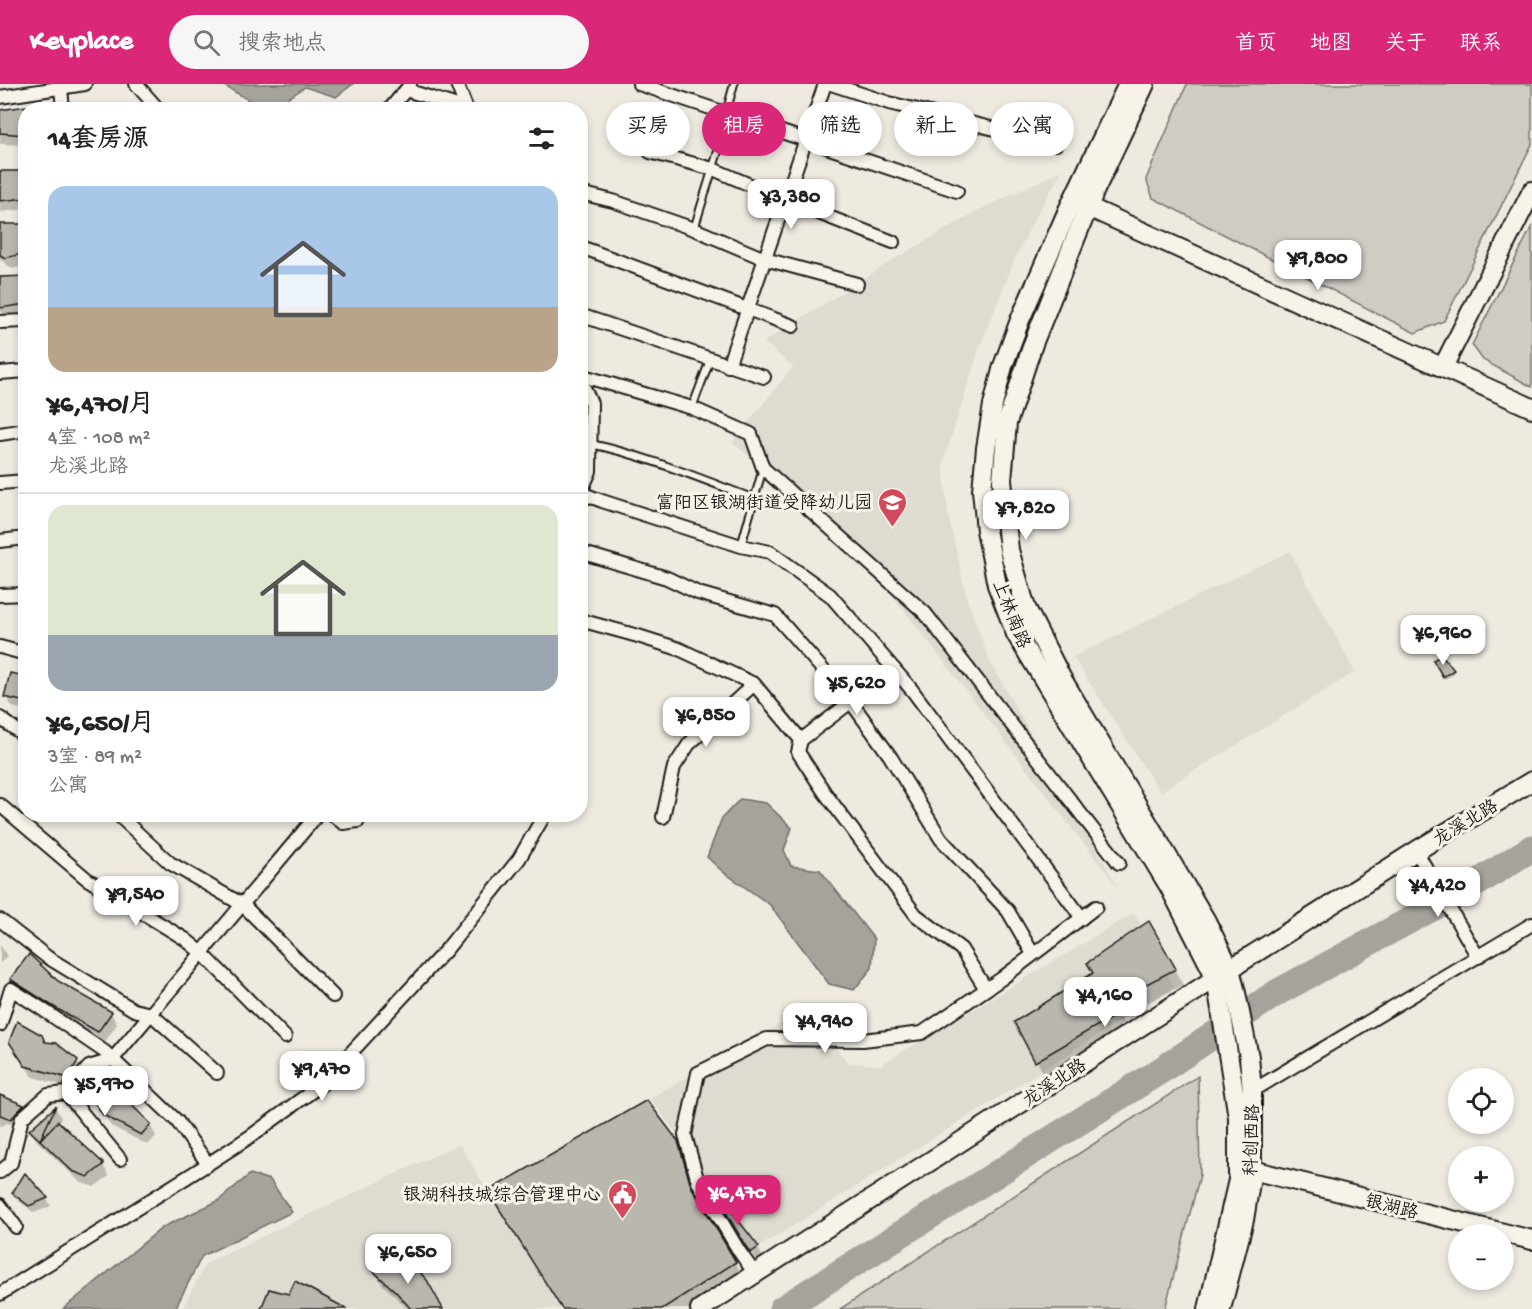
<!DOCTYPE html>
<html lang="zh">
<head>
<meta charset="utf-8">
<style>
	body { margin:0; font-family:"Gochi Hand","LXGW WenKai TC",sans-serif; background:#f6f6f6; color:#222; height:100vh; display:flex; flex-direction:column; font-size:22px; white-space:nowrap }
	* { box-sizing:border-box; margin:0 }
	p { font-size:20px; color:#767676 }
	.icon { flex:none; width:33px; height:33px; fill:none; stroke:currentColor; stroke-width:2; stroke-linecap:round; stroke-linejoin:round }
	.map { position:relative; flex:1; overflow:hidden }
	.sheet { position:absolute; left:18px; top:18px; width:570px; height:720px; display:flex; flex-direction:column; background:#fff; border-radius:24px; box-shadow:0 3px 9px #0003 }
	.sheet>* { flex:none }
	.banner { position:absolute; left:606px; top:18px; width:570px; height:54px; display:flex; gap:12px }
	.buttons { position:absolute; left:1448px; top:984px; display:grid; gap:12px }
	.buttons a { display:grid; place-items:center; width:66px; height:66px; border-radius:50%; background:#fff; box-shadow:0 3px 9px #0003; font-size:30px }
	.price { position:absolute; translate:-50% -51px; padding:0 14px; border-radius:12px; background:#fff; color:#222; font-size:20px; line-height:39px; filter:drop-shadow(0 2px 3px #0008) }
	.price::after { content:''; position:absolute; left:50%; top:36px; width:18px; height:14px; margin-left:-9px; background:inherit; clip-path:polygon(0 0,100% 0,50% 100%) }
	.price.active { background:#db2777; color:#fff }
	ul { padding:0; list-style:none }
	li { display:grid; align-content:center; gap:12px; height:318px; padding:0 30px }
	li+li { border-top:2px solid #e0e0e0 }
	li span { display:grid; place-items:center; height:186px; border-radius:18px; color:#555 }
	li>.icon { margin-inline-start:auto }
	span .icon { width:108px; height:108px; fill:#fffc; stroke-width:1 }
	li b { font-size:26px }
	h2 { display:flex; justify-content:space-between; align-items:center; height:72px; padding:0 30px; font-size:26px }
	.chip { padding:0 21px; border-radius:27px; background:#fff; box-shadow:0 3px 9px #0003; font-size:21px; line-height:54px }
	.chip.active { background:#db2777; color:#fff }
	header { display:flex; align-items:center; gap:36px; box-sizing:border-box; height:84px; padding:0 30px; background:#db2777; color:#fff }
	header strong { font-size:28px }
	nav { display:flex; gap:33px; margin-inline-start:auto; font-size:21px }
	.search { width:420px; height:54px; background:#f6f6f6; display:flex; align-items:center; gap:15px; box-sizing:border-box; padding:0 21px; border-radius:33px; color:#767676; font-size:22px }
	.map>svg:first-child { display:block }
	.built { fill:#dedbd1 }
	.green { fill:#cfccc3; stroke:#767470; stroke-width:1.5 }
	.water { fill:#a6a39d; stroke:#6f6d69; stroke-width:1.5 }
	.shadow { fill:#0003 }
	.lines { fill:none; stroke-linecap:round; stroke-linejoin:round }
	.river { stroke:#a6a39d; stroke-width:27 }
	.building { fill:#bab7af; stroke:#1c1c1c; stroke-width:1.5 }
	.lane-casing { stroke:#1c1c1c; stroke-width:10 }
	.street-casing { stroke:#1c1c1c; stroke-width:16 }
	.secondary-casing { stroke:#1c1c1c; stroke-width:22 }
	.lane { stroke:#f7f3e8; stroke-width:6 }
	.street { stroke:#f7f3e8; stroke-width:12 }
	.secondary { stroke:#f7f3e8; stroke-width:18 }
	.labels { text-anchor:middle; stroke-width:6; stroke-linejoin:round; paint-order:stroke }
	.poi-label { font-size:18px; fill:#1c1c1c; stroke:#f7f3e8; text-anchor:end }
	.street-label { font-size:18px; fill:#1c1c1c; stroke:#f7f3e8 }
</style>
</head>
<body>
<header>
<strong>Keyplace</strong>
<div class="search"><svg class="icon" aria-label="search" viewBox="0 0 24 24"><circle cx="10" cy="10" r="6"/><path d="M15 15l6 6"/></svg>搜索地点</div>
<nav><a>首页</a><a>地图</a><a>关于</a><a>联系</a></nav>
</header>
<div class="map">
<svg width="1532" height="1225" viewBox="0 0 1532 1225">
	<rect width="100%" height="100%" fill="#eeeae0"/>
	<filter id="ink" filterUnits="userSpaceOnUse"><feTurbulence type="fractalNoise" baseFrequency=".0167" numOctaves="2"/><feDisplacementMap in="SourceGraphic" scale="12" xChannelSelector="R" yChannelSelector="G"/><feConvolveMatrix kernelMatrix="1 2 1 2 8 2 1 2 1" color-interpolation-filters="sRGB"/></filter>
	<g filter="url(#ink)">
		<g class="built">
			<polygon points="1062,86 1034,136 1017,170 980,262 943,380 948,430 967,515 990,578 1119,805 850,456 732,358 793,283 764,258 898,173 981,125"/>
			<polygon points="1290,467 1355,588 1160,708 1073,573"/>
			<polygon points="1134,829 1175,903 759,1163 650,1014 802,928 849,979 881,981"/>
			<polygon points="459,1060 562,1225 182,1225 206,1179"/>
		</g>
		<g class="green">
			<polygon points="1187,0 1532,0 1532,60 1444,237 1415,249 1153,114 1146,95"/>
			<polygon points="1532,142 1532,303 1483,276 1472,261"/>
			<polygon points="1198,992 1200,1091 1165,1225 840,1225"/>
		</g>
		<g class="water">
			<polygon points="221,0 353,0 336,13 305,3 272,25 266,26"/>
			<polygon points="740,715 766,719 792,744 784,766 791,782 820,786 874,855 872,884 854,906 829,900 770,821 722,787 707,773 722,734"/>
			<polygon points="250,1090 270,1096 292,1128 202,1172 175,1225 63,1225 163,1143 218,1117"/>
		</g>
		<g class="shadow">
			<polygon points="44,20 47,26 26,26 26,61 0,60 0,27"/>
			<polygon points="142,21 145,26 91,26"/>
			<polygon points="26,88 26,125 0,128 0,89"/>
			<polygon points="0,142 26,142 26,181 12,185 0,175"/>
			<polygon points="26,194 26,232 8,234 0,226 0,195"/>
			<polygon points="1442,573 1454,590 1445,595 1435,577"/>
			<polygon points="26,594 26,626 12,623 6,612"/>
			<polygon points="1148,839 1183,901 1120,932 1126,944 1045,992 1016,938 1095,890"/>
			<polygon points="0,861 7,872 0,879"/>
			<polygon points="12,895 57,898 111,929 117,940 105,958 62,934 18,906"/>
			<polygon points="45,959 77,977 83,988 74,1005 33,993 17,970"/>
			<polygon points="0,1011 5,1015 23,1022 26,1029 16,1041 7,1039 0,1043"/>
			<polygon points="94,1016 150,1041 156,1052 148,1061 111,1042"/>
			<polygon points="56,1024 61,1034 59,1040 103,1081 109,1092 94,1103 80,1098 37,1057 30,1047"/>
			<polygon points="677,1058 686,1074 698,1117 744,1193 693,1225 563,1225"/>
			<polygon points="25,1091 47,1115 51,1122 34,1129 18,1116 14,1109"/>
			<polygon points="719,1113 758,1164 766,1179 760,1183"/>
			<polygon points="373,1185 402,1188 442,1225 408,1225 382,1200"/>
		</g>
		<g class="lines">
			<polyline class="river" points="782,1225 1163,985 1278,908 1469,804 1532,764"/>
		</g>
		<g class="building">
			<polygon points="26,22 26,51 0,49 0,26"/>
			<polygon points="0,87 26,87 26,114 0,117"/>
			<polygon points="0,140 26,140 26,169 5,174 0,171"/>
			<polygon points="26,192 26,220 0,224 0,193"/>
			<polygon points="1442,571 1454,586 1443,593 1433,576"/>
			<polygon points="10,589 26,592 26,618 4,613"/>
			<polygon points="1149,837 1176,885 1113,917 1119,929 1035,978 1014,938 1093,889 1087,879"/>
			<polygon points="29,870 58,897 112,928 98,948 54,923 10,895"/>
			<polygon points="17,937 42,951 45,958 56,959 78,976 68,994 25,982 9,958"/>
			<polygon points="100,990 151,1040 141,1051 103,1031 86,1005"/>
			<polygon points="0,1011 24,1021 11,1035 0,1031"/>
			<polygon points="647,1016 678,1057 691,1102 736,1178 662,1225 562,1225 488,1107"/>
			<polygon points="56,1022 40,1056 29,1046"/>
			<polygon points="58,1037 104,1080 88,1093 72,1087 40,1056"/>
			<polygon points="25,1089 48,1114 29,1122 12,1109"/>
			<polygon points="705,1093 759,1163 750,1169"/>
			<polygon points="380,1171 402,1186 412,1180 427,1196 443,1225 411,1225 396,1208 371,1185"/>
			<polygon points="295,1197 347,1225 261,1225 269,1205 289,1210"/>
		</g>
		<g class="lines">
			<defs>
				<g id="lane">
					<polyline points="694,145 724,48 726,29 734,0"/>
					<polyline points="692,324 710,276"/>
					<path d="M591 360C647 372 701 395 755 415"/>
					<polyline points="741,462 763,384"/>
				</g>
				<g id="street">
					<polyline points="136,0 159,26"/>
					<polyline points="457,0 467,26"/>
					<polyline points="639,0 957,107"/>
					<polyline points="831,0 889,19 1056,60"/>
					<polyline points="61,4 63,26"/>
					<polyline points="406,6 467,25"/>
					<polyline points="0,13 85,0"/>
					<polyline points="389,26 410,1"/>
					<polyline points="650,68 713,85 785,116 893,158"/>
					<polyline points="580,109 613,117 694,145 765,175 857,200"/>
					<polyline points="581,163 793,242"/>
					<polyline points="580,231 764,293"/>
					<polyline points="0,238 26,237"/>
					<polyline points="728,282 825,0"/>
					<polyline points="0,289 26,287"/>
					<polyline points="580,291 692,324 751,350 763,384 925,529 1119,779"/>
					<polyline points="580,295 591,319 590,387 580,410"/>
					<polyline points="0,350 26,346"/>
					<polyline points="0,399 26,397"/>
					<polyline points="581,409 602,417 741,462 770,468 830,511 912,606 1082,834"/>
					<polyline points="0,457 26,454"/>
					<polyline points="580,468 667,494 698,509 775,531 851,618 890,672 941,755 1008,827 1033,870"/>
					<polyline points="0,511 26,510"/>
					<polyline points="580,536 638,552 679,565 754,600 801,656 798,668 825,709 916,831 961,865 986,905"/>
					<polyline points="0,563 26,570"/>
					<polyline points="0,634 26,653"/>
					<polyline points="801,656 894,585"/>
					<polyline points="0,721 87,795 185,855 202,869 285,953"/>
					<polyline points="117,730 170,779 243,821 333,912"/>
					<polyline points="332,730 343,739 358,737 361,730"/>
					<polyline points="663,733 674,683 689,660 754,600"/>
					<polyline points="1416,767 1478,873"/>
					<polyline points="0,836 47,873 134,926 151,930 217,989"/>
					<polyline points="0,941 11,905 39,923 105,968 177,1037 208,1080"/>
					<polyline points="1252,1007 1532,840"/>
					<polyline points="66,1009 120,1075"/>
					<polyline points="0,1088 11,1079 22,1034 48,1011 66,1009 89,983 112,976 318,730"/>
					<polyline points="0,1121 16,1143"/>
					<polyline points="755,1190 739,1167 698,1098 685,1051 698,989 767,955 863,956 922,949 1001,895 1096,823"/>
					<polyline points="0,1210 208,1080 251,1052 322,1000 446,866 519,775 545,730"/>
				</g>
				<g id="secondary">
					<polyline points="1128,0 1068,126 1020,236 1003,282 993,321 986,364 982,406 986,446 997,501 1016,550 1169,802 1216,894 1238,1033 1238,1096 1208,1225"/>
					<polyline points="1145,0 1095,106 1033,260 1007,339 1002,396 1009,466 1026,524 1061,593 1205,835 1230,885 1236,909 1249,973 1252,1007 1252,1086 1244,1136 1221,1225"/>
					<polyline points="1088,123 1532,324"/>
					<polyline points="1443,283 1532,107"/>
					<polyline points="1252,1086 1532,1156"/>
					<polyline points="700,1225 1230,885 1416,767 1532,697"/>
				</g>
			</defs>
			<use href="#lane" class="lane-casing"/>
			<use href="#street" class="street-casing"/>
			<use href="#secondary" class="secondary-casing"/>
			<use href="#lane" class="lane"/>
			<use href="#street" class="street"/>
			<use href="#secondary" class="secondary"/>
		</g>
	</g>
	<defs>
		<symbol id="school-pin" viewBox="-11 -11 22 30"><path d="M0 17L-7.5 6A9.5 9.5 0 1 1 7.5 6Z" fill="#d1495b" stroke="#f7f3e8"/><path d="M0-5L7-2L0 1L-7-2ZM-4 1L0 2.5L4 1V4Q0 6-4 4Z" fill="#fff"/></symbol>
		<symbol id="civic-pin" viewBox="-11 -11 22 30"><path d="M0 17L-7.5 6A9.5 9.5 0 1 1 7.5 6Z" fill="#d1495b" stroke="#f7f3e8"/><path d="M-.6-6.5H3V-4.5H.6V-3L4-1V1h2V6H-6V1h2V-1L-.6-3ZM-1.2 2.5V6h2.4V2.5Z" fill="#fff"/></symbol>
	</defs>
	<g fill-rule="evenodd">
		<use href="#school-pin" x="876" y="402" width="33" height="45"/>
		<use href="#civic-pin" x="606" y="1094" width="33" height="45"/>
	</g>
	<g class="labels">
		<g class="poi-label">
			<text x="872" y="424">富阳区银湖街道受降幼儿园</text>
			<text x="601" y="1116">银湖科技城综合管理中心</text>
		</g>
		<g class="street-label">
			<text transform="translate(1012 530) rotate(68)" y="6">上林南路</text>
			<text transform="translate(1465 738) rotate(-31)" y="6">龙溪北路</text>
			<text transform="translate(1054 998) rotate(-33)" y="6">龙溪北路</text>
			<text transform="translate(1251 1056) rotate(-88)" y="6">科创西路</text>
			<text transform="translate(1392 1122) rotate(14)" y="6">银湖路</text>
		</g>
	</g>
</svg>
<div class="buttons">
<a><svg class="icon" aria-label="locate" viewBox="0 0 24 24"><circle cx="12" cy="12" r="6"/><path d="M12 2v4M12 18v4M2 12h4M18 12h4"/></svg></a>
<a>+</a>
<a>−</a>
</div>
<b class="price" style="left:791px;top:146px">¥3,380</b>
<b class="price" style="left:1318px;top:207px">¥9,800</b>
<b class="price" style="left:1026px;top:457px">¥7,820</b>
<b class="price" style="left:1443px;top:582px">¥6,960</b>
<b class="price" style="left:857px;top:632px">¥5,620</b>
<b class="price" style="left:706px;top:664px">¥6,850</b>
<b class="price" style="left:1438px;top:834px">¥4,420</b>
<b class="price" style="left:136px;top:843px">¥9,540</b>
<b class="price" style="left:1105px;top:944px">¥4,160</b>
<b class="price" style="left:825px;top:970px">¥4,940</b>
<b class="price" style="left:322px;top:1018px">¥9,470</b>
<b class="price" style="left:105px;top:1033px">¥5,970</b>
<b class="price active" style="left:738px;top:1142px">¥6,470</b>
<b class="price" style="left:408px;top:1201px">¥6,650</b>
<div class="banner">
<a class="chip">买房</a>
<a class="chip active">租房</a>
<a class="chip">筛选</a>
<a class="chip">新上</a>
<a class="chip">公寓</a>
</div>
<section class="sheet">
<h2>14套房源<svg class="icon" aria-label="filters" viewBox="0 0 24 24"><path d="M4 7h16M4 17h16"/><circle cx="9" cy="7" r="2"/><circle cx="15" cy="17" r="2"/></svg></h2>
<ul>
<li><span style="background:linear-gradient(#a9c7e8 65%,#b9a48a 0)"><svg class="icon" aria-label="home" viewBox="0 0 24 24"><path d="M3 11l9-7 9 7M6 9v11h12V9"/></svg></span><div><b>¥6,470/月</b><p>4室 · 108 m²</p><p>龙溪北路</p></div></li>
<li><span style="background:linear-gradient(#dfe7d0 70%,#9aa5b1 0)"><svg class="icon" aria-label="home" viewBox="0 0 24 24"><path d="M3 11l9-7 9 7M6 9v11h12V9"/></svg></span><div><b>¥6,650/月</b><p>3室 · 89 m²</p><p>公寓</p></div></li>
</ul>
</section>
</div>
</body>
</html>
